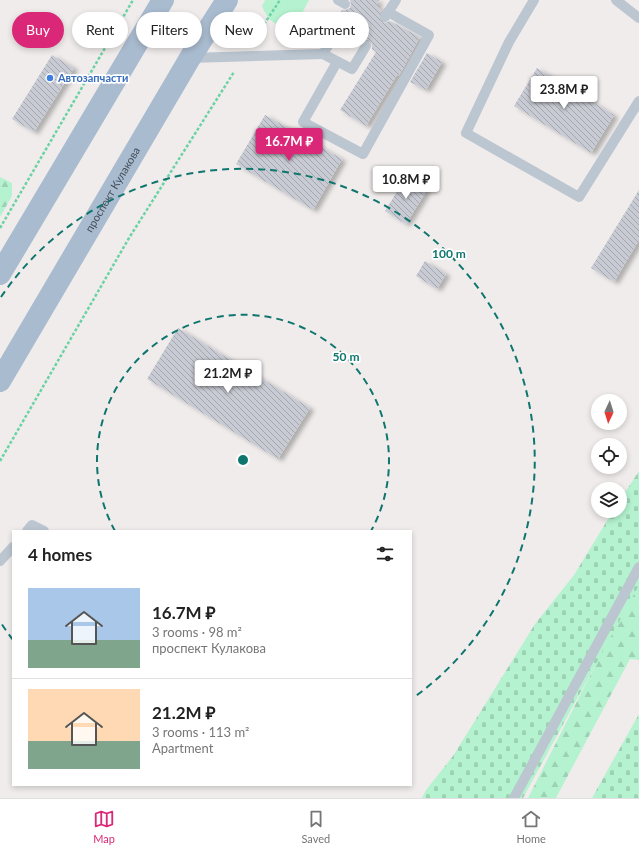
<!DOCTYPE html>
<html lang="en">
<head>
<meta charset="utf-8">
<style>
	body { margin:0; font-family:Lato,sans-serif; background:#f2f2f2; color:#222; height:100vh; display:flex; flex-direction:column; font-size:15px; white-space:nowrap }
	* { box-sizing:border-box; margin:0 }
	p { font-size:13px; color:#767676 }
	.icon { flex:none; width:22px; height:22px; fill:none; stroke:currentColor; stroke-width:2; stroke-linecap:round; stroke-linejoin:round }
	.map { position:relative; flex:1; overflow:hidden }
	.sheet { position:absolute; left:12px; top:530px; width:400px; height:256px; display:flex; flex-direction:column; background:#fff; border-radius:0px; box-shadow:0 2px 6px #0003 }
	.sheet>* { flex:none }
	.top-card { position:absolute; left:12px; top:12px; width:400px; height:36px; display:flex; gap:8px }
	.needle { width:26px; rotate:184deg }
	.fabs { position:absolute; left:591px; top:394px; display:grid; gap:8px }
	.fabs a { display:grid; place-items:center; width:36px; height:36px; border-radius:50%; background:#fff; box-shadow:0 2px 6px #0003; font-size:20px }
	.price { position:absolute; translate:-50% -34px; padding:0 9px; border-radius:4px; background:#fff; color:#222; font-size:13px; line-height:26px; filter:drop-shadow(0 1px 2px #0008) }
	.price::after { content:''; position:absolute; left:50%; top:24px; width:12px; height:9px; margin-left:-6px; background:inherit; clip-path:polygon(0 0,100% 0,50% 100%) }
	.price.current { background:#db2777; color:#fff }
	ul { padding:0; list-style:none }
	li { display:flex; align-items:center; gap:12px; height:100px; padding:0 16px }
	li+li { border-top:1px solid #e0e0e0 }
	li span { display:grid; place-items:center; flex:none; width:112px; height:80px; border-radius:0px; color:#555 }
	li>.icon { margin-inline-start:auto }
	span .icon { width:48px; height:48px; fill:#fffc; stroke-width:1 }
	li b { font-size:17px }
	h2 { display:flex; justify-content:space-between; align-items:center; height:48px; padding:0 16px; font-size:17px }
	.chip { padding:0 14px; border-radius:18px; background:#fff; box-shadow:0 2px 6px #0003; font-size:14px; line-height:36px }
	.chip.current { background:#db2777; color:#fff }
	.tabs { display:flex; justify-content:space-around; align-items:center; height:56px; border-top:1px solid #e0e0e0; background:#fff; font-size:11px; color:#767676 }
	.tabs a { display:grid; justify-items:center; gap:2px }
	.tabs .current { color:#db2777 }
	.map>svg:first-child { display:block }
	.grass { fill:#b5f2cf }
	.forest { fill:url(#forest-firs) }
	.cemetery { fill:url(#cemetery-stones) }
	.building { fill:url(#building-back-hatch); filter:url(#shadow) }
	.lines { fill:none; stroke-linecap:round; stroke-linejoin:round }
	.path { stroke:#6bd3a3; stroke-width:2.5; stroke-dasharray:3 2; stroke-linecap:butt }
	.lane { stroke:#bbc6d0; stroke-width:10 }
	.primary { stroke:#a9bbcf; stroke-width:22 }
	.ring { fill:none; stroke:#0f766e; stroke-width:2; stroke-dasharray:7 5 }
	.shop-dot { fill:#3f7fe0; stroke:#fff; stroke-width:1.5 }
	.labels { text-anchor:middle; stroke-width:3.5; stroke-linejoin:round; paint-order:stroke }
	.shop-label { font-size:11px; font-weight:bold; fill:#366cbe; stroke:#fff; text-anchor:start }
	.street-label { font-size:11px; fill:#434f5b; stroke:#fff }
	.centre { fill:#0f766e; stroke:#fff; stroke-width:2 }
	.ring-label { font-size:12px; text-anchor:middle; font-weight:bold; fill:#0f766e; stroke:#fff; stroke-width:3.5; stroke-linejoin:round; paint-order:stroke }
</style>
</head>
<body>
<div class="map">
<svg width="639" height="798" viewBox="0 0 639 798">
	<defs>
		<pattern id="forest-firs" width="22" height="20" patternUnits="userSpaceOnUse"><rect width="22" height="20" fill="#b5f2cf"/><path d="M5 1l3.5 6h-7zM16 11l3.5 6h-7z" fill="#9dd1b4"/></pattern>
		<pattern id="cemetery-stones" width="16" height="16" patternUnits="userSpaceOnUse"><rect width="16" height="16" fill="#b5f2cf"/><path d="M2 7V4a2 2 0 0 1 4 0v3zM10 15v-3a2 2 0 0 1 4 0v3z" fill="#9dd1b4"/></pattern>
		<pattern id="building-back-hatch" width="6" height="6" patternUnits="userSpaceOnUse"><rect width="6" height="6" fill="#c8cbd3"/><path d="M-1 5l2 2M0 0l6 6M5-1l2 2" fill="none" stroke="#a4a7ae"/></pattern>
		<filter id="shadow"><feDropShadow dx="4.5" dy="2.5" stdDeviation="2" flood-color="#0004"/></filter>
	</defs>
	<rect width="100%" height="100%" fill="#f0ecec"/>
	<path class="grass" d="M265 0H309L300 17 290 28C274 25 268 21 262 6Z"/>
	<g class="forest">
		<polygon points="0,177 12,183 12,196 0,217"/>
		<polygon points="639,579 639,660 630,659 556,798 528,798"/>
	</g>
	<g class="cemetery">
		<polygon points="639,471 639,585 523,798 422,798 426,790 453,756 535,624 574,575 613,511 620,511 620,500"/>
		<polygon points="639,714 639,798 592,798"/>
	</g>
	<g class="building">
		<polygon points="350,0 379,0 376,6 382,10 379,16 381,22 385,23 390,21 420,37 399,76 397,75 366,126 340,110 376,52 372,49 372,43 369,40 363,40 360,43 344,32 344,26 341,23 335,23 332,26 342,10 345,10 350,8 351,4"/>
		<polygon points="427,53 442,62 426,90 410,82"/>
		<polygon points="52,55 74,68 34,132 12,119"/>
		<polygon points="537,68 614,115 591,153 514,106"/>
		<polygon points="265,115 342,159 313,210 236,164"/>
		<polygon points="406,177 427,190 406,224 385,211"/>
		<polygon points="639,190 639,240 614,282 591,268"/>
		<polygon points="425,261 446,274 437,289 416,276"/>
		<polygon points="178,328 310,408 278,459 147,379"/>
	</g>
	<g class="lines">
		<g class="path">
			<polyline points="253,41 280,0"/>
			<polyline points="0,228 133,0"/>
			<polyline points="0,461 129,238 234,72"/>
		</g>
		<g class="lane">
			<polyline points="338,0 345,4"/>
			<polyline points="534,0 509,42 466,133 579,197 639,101"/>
			<polyline points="616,0 639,18"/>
			<polyline points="385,17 396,0"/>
			<polyline points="338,29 323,54 352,69 366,46"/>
			<polyline points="190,58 323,54"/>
			<polyline points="337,62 303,122 363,154 429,35 388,12"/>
			<polyline points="27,531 32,525 44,531"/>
			<polyline points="0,561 13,547"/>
			<polyline points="514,798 639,567"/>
		</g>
		<g class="primary">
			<polyline points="0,274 163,0"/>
			<path id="s1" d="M0 381 190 58 227 0"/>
		</g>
	</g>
	<g class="ring">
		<path d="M115 531A146 146 0 1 1 371 531"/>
		<path d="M13 640A292 292 0 0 1 1 623M1 297A292 292 0 1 1 413 698"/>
	</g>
	<circle class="shop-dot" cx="50" cy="78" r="4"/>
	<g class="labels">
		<g class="shop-label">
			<text x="58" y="82">Автозапчасти</text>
		</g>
		<g class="street-label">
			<text dy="4" stroke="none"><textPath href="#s1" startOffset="222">проспект Кулакова</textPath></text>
		</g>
	</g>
	<circle cx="243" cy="460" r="6" class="centre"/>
	<g class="ring-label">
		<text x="449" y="258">100 m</text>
		<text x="346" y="361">50 m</text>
	</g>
</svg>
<div class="fabs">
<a><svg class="needle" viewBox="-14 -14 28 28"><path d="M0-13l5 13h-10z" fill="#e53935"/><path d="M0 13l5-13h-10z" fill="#767676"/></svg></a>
<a><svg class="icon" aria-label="locate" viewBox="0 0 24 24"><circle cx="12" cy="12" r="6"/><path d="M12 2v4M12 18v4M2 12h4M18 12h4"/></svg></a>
<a><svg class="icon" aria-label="layers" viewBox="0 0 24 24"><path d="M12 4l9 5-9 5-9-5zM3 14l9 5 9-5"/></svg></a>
</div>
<b class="price" style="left:564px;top:110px">23.8M ₽</b>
<b class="price current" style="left:289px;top:162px">16.7M ₽</b>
<b class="price" style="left:406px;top:200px">10.8M ₽</b>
<b class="price" style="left:228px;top:394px">21.2M ₽</b>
<div class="top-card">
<a class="chip current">Buy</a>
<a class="chip">Rent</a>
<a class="chip">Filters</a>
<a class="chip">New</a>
<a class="chip">Apartment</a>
</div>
<section class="sheet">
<h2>4 homes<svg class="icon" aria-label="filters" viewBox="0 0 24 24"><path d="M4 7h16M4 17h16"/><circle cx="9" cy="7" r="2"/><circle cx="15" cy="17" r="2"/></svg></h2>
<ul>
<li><span style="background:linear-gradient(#a9c7e8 65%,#7fa58c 0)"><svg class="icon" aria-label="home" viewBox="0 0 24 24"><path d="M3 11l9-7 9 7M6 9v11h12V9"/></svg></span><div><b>16.7M ₽</b><p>3 rooms · 98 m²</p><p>проспект Кулакова</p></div></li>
<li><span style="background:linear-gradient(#ffd9b3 65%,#7fa58c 0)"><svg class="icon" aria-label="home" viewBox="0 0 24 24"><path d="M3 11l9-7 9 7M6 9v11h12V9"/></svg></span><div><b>21.2M ₽</b><p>3 rooms · 113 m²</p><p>Apartment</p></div></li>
</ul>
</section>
</div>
<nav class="tabs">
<a class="current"><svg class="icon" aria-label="map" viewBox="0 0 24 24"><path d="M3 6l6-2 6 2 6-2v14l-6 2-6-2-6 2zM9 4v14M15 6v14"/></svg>Map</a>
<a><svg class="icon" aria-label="saved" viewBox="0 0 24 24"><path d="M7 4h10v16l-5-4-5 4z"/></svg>Saved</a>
<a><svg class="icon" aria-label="home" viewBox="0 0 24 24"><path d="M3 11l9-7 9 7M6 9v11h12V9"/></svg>Home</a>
</nav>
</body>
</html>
